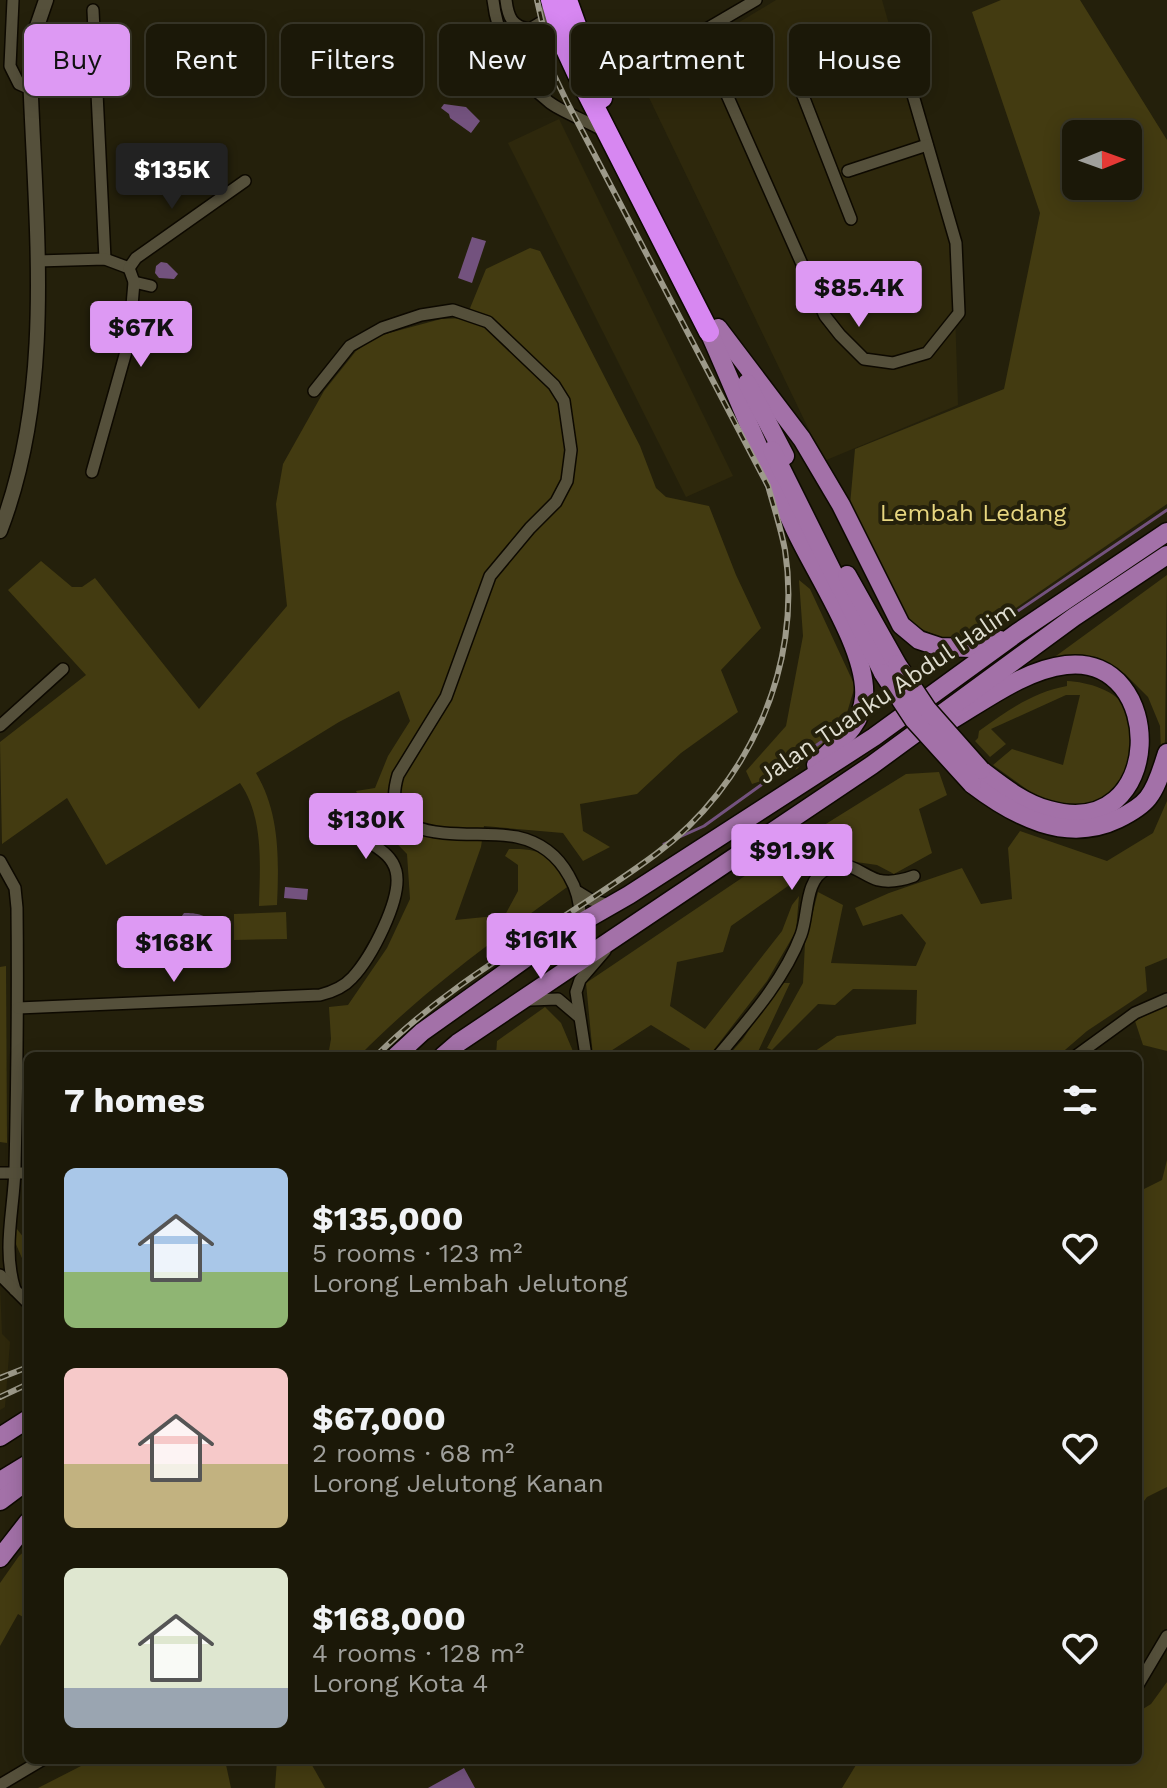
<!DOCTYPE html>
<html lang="en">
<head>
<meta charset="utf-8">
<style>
	body { margin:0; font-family:"Work Sans",sans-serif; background:#242112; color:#f1f3f6; height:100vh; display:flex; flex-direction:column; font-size:30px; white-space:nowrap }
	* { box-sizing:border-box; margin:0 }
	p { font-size:26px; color:#a0a09c }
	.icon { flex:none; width:44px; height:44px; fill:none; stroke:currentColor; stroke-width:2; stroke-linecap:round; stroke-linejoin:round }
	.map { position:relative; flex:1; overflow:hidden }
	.panel { position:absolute; left:24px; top:1052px; width:1118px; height:712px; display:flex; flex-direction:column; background:#1b1808; border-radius:12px; box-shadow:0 4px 20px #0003,0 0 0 2px #393729 }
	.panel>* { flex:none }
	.hud { position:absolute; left:24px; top:24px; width:1120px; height:72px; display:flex; gap:16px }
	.needle { width:52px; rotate:89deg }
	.buttons { position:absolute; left:1062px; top:120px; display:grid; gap:16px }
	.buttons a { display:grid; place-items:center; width:80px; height:80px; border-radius:12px; background:#1b1808; box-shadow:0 4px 20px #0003,0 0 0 2px #393729; font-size:40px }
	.price { position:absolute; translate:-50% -68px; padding:0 18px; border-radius:8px; background:#dd99f3; color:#111; font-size:26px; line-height:52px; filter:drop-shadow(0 2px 4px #0008) }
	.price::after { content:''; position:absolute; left:50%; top:48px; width:24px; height:18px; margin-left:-12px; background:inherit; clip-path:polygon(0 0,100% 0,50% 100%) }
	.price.on { background:#222; color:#fff }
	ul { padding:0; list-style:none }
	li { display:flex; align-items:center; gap:24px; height:200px; padding:0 40px }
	li span { display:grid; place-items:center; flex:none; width:224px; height:160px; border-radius:12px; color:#555 }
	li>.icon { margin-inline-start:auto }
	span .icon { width:96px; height:96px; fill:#fffc; stroke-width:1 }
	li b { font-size:34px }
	h2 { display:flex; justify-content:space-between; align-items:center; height:96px; padding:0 40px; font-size:34px }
	.tag { padding:0 28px; border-radius:12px; background:#1b1808; box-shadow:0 4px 20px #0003,0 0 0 2px #393729; font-size:28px; line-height:72px }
	.tag.on { background:#dd99f3; color:#111 }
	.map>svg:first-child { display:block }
	.built { fill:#2e280c }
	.green { fill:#433b11; fill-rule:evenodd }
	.water { fill:#73527e }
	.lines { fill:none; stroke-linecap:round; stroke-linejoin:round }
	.stream { stroke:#73527e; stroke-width:3 }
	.minor-casing { stroke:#0d0900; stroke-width:14 }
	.tertiary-casing { stroke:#0d0900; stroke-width:17 }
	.primary-casing { stroke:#0d0900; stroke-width:21 }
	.motorway-casing { stroke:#0d0900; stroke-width:23 }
	.minor { stroke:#55503b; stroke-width:11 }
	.tertiary { stroke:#55503b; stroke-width:14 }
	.primary { stroke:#a371a8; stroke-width:18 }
	.motorway { stroke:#d787f1; stroke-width:20 }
	.rail-casing { stroke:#9d9a8a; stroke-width:6 }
	.rail { stroke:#24200b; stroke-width:3; stroke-dasharray:9; stroke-linecap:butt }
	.primary-bridge-casing { stroke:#0d0900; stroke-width:21; stroke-linecap:butt }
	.primary-bridge { stroke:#a371a8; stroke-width:18 }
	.labels { text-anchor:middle; stroke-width:8; stroke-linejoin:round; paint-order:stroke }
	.park-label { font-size:24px; fill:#e7d680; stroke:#24200b }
	.street-label { font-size:24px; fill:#dfddd0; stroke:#24200b }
</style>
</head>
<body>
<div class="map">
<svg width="1167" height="1788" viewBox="0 0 1167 1788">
	<rect width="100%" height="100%" fill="#24200b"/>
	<g class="built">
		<polygon points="776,0 882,0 953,248 958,405 824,461 641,81"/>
		<polygon points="559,119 733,476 686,497 508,143"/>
		<polygon points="0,1284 2,1334 10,1342 5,1407 0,1410"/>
	</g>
	<g class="green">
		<path d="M1001 0H1080L1167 140V504L974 637 944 639 908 623 850 505 855 449 1004 389 1040 213 972 12ZM1076 134H1128V186H1076Z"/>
		<path d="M530 248 540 251 640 446 656 488 666 497 709 506 736 575 761 628 721 670 738 712 681 753 637 794 580 804 583 831 610 847 583 861 563 833 484 826 481 847 455 920 505 915 518 891V865L505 856 509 849C546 848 550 857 570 885 496 938 423 991 359 1056H328L331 1039 329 1007 348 1005 387 948 410 899 407 854 365 811 356 791 375 788 388 756 410 721 399 691 339 722 256 773C280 813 279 860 277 905L259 906C260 866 264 817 240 783L106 865 67 798 2 844 0 742 86 675 8 590 41 561 72 587H82L95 578 199 709 287 606 276 504 283 464 324 391 356 351 378 336 441 319 466 318 486 269Z"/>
		<polygon points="1167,575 1165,740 1164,751 1161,751 1160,726 1148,697 1125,674 1103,664 1045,664"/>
		<polygon points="799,580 810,589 855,686 843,726 797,769 752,784 746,771 786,726 803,636"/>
		<path d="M1067 681C1088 682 1116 690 1128 710 1134 722 1137 739 1141 752L1103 809 1047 804 993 765 1012 749 1063 765 1080 695H1066L991 729 1006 744 990 757 975 741 978 738 979 731C1007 711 1033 692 1067 686Z"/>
		<polygon points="939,772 947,795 919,809 932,853 894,874 877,865 828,858 731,926 723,952 677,962 670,1006 705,1029 782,931 792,905 799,896 796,931 767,981 709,1056 686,1056 690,1049 651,1025 603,1056 593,1056 586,983 776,855 906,774"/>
		<polygon points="1167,801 1167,958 1145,967 1147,991 1087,1031 1058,1056 808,1056 837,1036 916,1024 917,990 853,989 835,1005 818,1004 772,1050 767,1048 803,983 805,943 818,892 843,905 831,963 916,966 926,943 902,914 863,926 855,908 889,893 962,868 981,904 1012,899 1008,848 1020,831 1107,861 1153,833"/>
		<polygon points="286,912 287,939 234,940 234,914"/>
		<polygon points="6,966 7,1143 0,1142 0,967"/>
		<polygon points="780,983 790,983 756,1056 728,1056 743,1039"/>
		<polygon points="1163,1006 1167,1007 1167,1051 1143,1045 1135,1021"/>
		<polygon points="545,1007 561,1023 575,1056 496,1056 497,1041"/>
		<polygon points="1167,1160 1167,1487 1147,1497 1138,1509 1138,1192 1162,1180"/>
		<polygon points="13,1224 28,1243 28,1272 15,1242"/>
		<polygon points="28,1548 28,1620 18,1614 0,1646 0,1583 19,1556"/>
		<polygon points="1167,1682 1167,1788 842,1788 859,1760 1138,1760 1138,1712 1151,1704"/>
		<polygon points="84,1760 225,1760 231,1788 38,1788 81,1766"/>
		<polygon points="277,1760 309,1760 325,1788 275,1788"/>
	</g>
	<g class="water">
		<polygon points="444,104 466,107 480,121 471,133 450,118 449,114 441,108"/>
		<polygon points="472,237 486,241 472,283 458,278"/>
		<polygon points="161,262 167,263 178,274 174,279 159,278 155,273 156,266"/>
		<polygon points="285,887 308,889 307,900 284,898"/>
		<path d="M184 913C196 913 209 914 214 927L211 934 195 929 183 933 177 930 176 924Z"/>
		<polygon points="464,1768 475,1788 428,1788"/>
	</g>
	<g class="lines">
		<g class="stream">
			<polyline points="978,638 1167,510"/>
			<polyline points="664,844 704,826 821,742"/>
		</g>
		<defs>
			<g id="minor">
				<polyline points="13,0 10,66 19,84 30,89"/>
				<path d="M493 0C497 37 519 79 549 102 560 111 589 122 604 131"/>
				<path d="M506 0C508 17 512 27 530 29L545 20 549 2"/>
				<polyline points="93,10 105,259"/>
				<polyline points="700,34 825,316 840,335 864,359 893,363 927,353 959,313 956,243 908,78"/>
				<polyline points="800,88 851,219"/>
				<polyline points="599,92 756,0"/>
				<polyline points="848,171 927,145"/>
				<polyline points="37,261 105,259 129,268"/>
				<polyline points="129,268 136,258 245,181"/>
				<polyline points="134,282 151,286"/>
				<path d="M314 391 350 346 382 328 421 315 453 310 488 322 554 385 564 401 571 450 567 481 556 502 530 528 490 576 446 697 398 775C375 852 474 828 517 837 540 842 558 856 569 876 578 891 581 905 580 923"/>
				<polyline points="92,472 129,341 134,282 129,268"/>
				<polyline points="0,726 63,669"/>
				<path d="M0 861 15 888 17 908C18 995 17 1081 15 1168 14 1210 2 1248 15 1290"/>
				<polyline points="578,892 591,900 610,905"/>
				<polyline points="530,1000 558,999 578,1016"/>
				<path d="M18 1008 320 995C332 992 343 988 352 978 371 958 403 898 396 871 388 841 348 845 352 809L361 802 394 803"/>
				<polyline points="586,1056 576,992 580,980 605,951"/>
				<path d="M718 1056C749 1019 784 980 801 935 809 914 804 880 827 869 849 858 861 875 878 880 891 883 903 880 914 876"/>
				<polyline points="1076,1056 1135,1013 1167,999"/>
				<polyline points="0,1173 28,1173"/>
				<polyline points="0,1275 28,1303"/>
				<polyline points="1138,1685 1167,1636"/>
				<polyline points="0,1785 42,1760"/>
			</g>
			<path id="tertiary" d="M0 531C56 386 35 223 30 72L34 35 46 0"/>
			<g id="primary">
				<polyline points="718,328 802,439 841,505 901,625 919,640 940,647 971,648 1000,640"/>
				<path d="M709 332C737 395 763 460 792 523 812 569 868 649 864 697 862 727 835 745 816 765"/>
				<polyline points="747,383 785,456"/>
				<polyline points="772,450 883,673"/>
				<polyline points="847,575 897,664"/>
				<path d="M941 726C979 705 1022 670 1066 665 1167 653 1167 843 1049 810 1023 803 1002 786 981 770"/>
				<path d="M972 784C1014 816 1066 844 1118 819 1128 814 1141 807 1148 798 1158 785 1162 768 1167 753"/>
				<polyline points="396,1056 422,1032 554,938 629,895 874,737 1017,633 1167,532"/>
				<polyline points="443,1056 458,1043 872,765 1074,617 1167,555"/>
				<polyline points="0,1437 28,1419"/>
				<polyline points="0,1481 28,1464"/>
				<polyline points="0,1501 28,1480"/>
				<polyline points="0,1558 28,1522"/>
			</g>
			<g id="motorway">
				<polyline points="551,0 564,45 577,73 709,332"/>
				<polyline points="567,0 602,98"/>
			</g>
		</defs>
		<use href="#minor" class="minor-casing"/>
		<use href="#tertiary" class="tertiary-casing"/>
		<use href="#primary" class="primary-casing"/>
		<use href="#motorway" class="motorway-casing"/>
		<use href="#minor" class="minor"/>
		<use href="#tertiary" class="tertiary"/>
		<use href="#primary" class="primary"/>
		<use href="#motorway" class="motorway"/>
		<defs>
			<g id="rail">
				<path d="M376 1056C459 973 563 923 656 854 748 786 803 666 785 550 781 529 774 507 768 486L568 104 554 75 537 0"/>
				<polyline points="0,1378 28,1367"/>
				<polyline points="0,1397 28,1384"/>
			</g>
		</defs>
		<use href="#rail" class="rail-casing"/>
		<use href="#rail" class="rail"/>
		<defs>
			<g id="primary-bridge">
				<polyline points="897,664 927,709 981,770"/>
				<polyline points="883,673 914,720 972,784"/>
			</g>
		</defs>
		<use href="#primary-bridge" class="primary-bridge-casing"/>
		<use href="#primary-bridge" class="primary-bridge"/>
	</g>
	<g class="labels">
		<g class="park-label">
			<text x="973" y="521">Lembah Ledang</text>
		</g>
		<g class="street-label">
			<text transform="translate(887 693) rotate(-34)" y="8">Jalan Tuanku Abdul Halim</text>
		</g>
	</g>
</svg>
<div class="buttons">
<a><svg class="needle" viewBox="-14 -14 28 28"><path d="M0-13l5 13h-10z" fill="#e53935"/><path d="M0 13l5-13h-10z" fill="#a0a09c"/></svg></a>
</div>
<b class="price on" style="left:172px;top:211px">$135K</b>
<b class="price" style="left:859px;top:329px">$85.4K</b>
<b class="price" style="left:141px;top:369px">$67K</b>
<b class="price" style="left:366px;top:861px">$130K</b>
<b class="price" style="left:792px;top:892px">$91.9K</b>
<b class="price" style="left:541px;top:981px">$161K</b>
<b class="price" style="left:174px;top:984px">$168K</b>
<div class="hud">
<a class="tag on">Buy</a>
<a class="tag">Rent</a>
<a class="tag">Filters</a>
<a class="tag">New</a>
<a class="tag">Apartment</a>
<a class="tag">House</a>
</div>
<section class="panel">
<h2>7 homes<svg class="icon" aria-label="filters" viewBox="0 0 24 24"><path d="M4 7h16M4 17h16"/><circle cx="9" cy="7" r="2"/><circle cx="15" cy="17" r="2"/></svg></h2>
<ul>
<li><span style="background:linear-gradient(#a9c7e8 65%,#8fb573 0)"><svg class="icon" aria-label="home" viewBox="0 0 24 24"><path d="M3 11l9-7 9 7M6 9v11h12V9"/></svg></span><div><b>$135,000</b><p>5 rooms · 123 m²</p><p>Lorong Lembah Jelutong</p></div><svg class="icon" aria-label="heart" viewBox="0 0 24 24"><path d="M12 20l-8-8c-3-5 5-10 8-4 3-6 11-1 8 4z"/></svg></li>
<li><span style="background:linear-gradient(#f6c9c9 60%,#c2b280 0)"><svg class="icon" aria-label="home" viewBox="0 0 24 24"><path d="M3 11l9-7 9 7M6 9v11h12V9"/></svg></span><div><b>$67,000</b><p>2 rooms · 68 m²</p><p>Lorong Jelutong Kanan</p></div><svg class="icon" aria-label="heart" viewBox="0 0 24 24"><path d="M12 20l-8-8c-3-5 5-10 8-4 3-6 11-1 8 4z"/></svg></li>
<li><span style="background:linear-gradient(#dfe7d0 75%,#9aa5b1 0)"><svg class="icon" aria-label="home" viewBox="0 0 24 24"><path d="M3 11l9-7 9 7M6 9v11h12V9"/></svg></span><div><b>$168,000</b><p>4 rooms · 128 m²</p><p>Lorong Kota 4</p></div><svg class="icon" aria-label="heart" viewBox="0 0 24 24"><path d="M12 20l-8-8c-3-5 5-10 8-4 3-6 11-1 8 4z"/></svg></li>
</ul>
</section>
</div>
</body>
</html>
